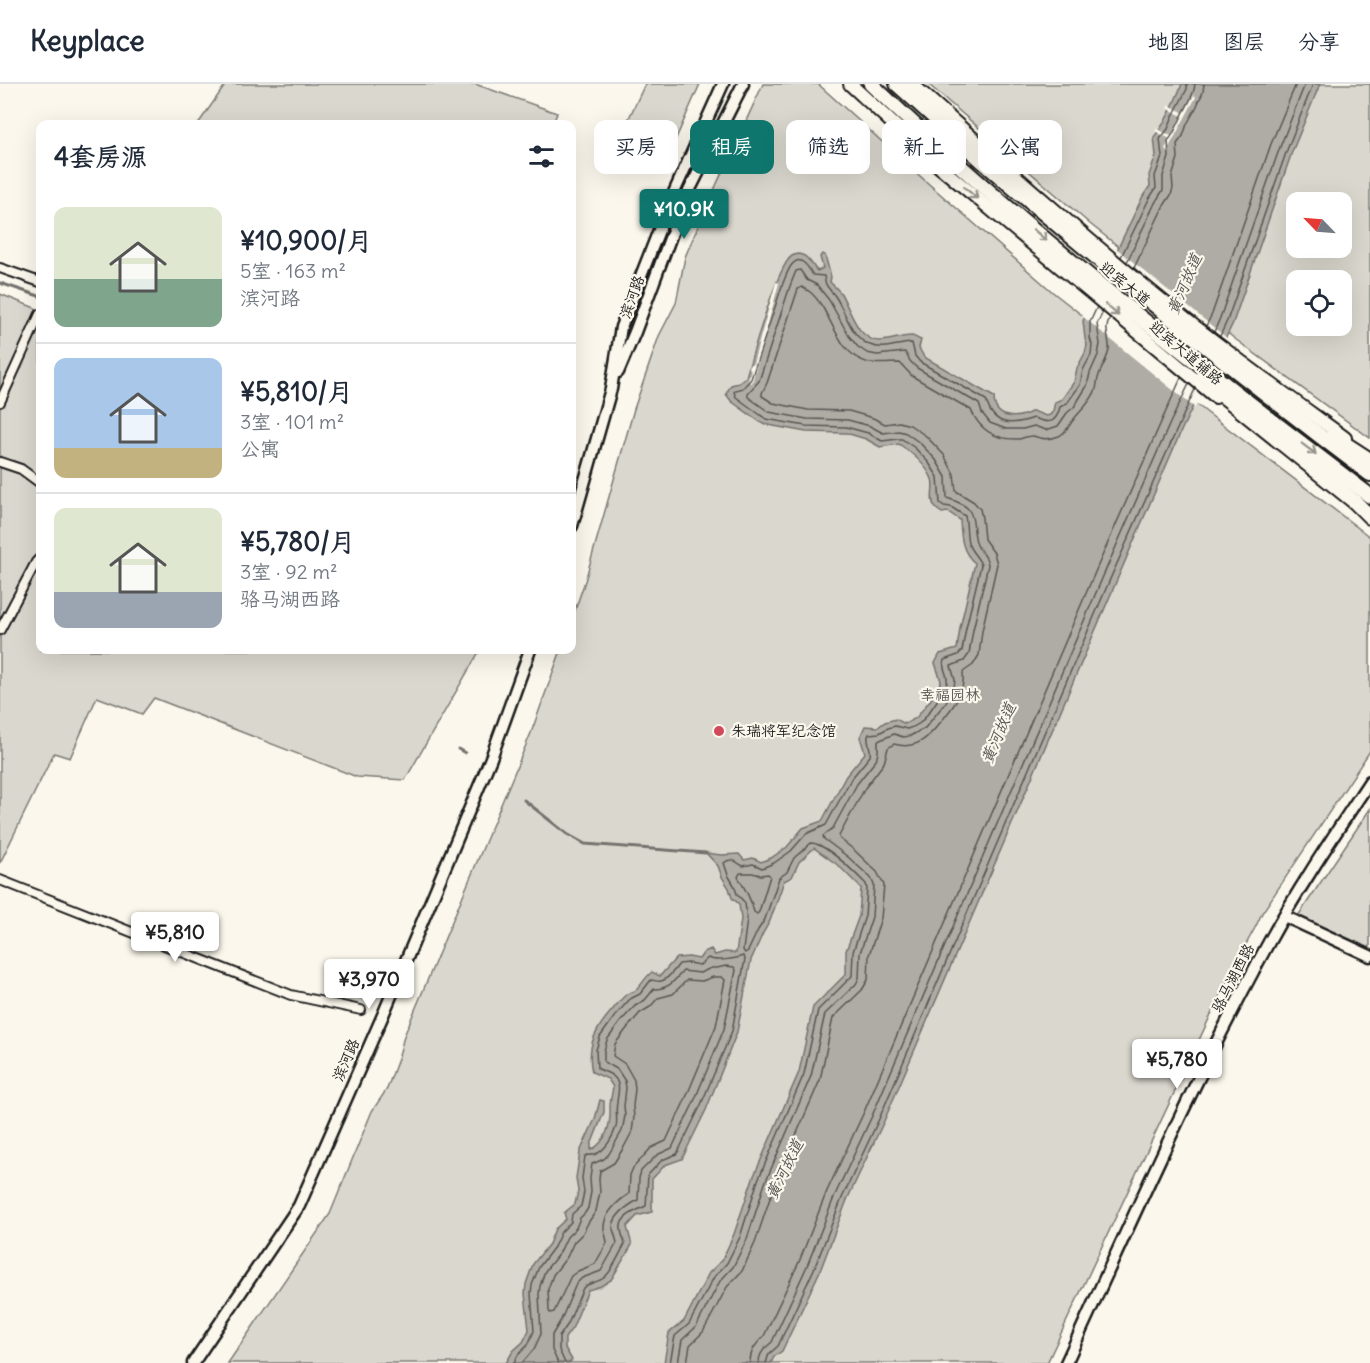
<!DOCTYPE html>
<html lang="zh">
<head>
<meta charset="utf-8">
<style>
	body { margin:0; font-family:Delius,"LXGW WenKai TC",sans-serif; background:#f6f6f7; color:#1f2937; height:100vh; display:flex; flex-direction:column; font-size:22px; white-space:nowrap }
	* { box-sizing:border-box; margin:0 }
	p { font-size:20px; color:#747a83 }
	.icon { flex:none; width:33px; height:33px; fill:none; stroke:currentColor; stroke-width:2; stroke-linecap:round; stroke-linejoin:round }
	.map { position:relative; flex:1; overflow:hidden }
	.side { position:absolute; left:36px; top:36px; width:540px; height:534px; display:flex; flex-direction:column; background:#fff; border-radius:12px; box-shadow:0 6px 24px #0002 }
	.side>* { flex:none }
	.banner { position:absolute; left:594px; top:36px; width:570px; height:54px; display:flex; gap:12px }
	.needle { width:39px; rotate:295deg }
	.buttons { position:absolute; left:1286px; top:108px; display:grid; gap:12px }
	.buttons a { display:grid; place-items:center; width:66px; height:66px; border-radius:12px; background:#fff; box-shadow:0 6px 24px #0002; font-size:30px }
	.price { position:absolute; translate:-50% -51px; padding:0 14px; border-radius:6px; background:#fff; color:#222; font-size:20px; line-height:39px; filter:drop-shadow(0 2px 3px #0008) }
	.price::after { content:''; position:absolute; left:50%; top:36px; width:18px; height:14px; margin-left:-9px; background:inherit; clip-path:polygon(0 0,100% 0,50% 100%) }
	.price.current { background:#0f766e; color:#fff }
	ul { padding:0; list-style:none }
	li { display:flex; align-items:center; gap:18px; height:150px; padding:0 18px }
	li+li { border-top:2px solid #e0e1e3 }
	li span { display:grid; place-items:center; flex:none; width:168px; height:120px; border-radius:12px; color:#555 }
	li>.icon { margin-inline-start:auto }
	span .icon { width:72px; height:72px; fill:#fffc; stroke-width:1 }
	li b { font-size:26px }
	h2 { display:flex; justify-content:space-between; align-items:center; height:72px; padding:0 18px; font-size:26px }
	.pill { padding:0 21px; border-radius:12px; background:#fff; box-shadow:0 6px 24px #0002; font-size:21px; line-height:54px }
	.pill.current { background:#0f766e; color:#fff }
	header { display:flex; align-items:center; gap:36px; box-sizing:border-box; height:84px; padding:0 30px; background:#fff; border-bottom:2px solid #e0e1e3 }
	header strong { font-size:28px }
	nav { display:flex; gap:33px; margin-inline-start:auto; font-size:21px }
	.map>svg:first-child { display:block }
	.green { fill:#dad7ce; stroke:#7b7a75; stroke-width:1.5; fill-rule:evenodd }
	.water { fill:#afaca5; stroke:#74726e; stroke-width:1.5 }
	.pier { fill:#fbf7ec }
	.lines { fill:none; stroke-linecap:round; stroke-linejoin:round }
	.shore { stroke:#575653; stroke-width:1.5 }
	.stream { stroke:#74726e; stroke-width:3 }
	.street-casing { stroke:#1c1c1c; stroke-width:12 }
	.secondary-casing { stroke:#1c1c1c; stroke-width:15 }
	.primary-casing { stroke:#1c1c1c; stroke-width:16 }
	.highway-casing { stroke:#1c1c1c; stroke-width:18 }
	.street { stroke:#fbf7ec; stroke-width:8 }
	.secondary { stroke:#fbf7ec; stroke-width:10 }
	.primary { stroke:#fbf7ec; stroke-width:12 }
	.highway { stroke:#fbf7ec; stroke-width:14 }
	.oneway { stroke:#97948e }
	.poi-dot { fill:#d1495b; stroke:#fbf7ec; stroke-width:2 }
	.labels { text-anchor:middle; stroke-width:4.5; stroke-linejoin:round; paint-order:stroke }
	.street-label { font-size:15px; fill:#1c1c1c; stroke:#fbf7ec }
	.park-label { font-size:15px; fill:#555451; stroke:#fbf7ec }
	.poi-label { font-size:15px; fill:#1c1c1c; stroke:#fbf7ec; text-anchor:start }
	.water-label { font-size:16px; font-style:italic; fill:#575653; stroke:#fbf7ec }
</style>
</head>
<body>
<header>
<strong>Keyplace</strong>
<nav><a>地图</a><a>图层</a><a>分享</a></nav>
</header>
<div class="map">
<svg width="1370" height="1279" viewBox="0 0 1370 1279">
	<rect width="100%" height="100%" fill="#fbf7ec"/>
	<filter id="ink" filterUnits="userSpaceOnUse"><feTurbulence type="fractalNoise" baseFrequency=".0167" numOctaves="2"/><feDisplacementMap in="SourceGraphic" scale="12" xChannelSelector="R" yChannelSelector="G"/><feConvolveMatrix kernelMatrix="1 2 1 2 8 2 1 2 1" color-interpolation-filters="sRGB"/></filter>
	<g filter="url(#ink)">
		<g class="green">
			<polygon points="226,0 475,0 557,29 553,40 198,40"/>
			<polygon points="645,0 700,0 670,68 621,51"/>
			<polygon points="763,0 818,0 930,101 1055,210 1205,327 1370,453 1370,667 1262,829 1256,842 1232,886 1047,1279 228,1279 330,1130 372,1027 387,1005 399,972 404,952 531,649 561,566 572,566 572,535 585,497 634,325 659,252 676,219 685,173 708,119"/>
			<path d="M928 0H1370V354L1235 255 1090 140ZM1296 118H1341V164H1296ZM1296 196H1341V242H1296Z"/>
			<polygon points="0,210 40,226 40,566 480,566 405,696 357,693 154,614 142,630 97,613 70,674 54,669 0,779"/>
			<polygon points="1370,725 1370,864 1298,832"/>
		</g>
		<path class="water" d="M1182 0H1320L1292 68 1233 239 1182 345 884 1037 847 1116 820 1187 782 1267 774 1273 771 1279H664L669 1249 684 1237 709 1189 722 1176 734 1150 753 1094 799 988 813 923 846 890V867L859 832 861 804 839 782 814 764 799 778 792 793 784 797 770 837 763 849 751 876 737 948 706 1026 682 1075 665 1081 652 1095V1128L637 1132 627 1143 632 1161 611 1196 601 1202 588 1206 573 1243 565 1254V1264L572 1276 569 1279H506L513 1267 523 1258 529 1246 525 1210 526 1200 533 1180 549 1160 555 1145 566 1135 564 1129 575 1120 578 1107 576 1094 580 1068 595 1035 600 1016 604 1017V1028L591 1061V1066C607 1058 611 1039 610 1023 610 1017 612 1009 613 1003L608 995 592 988C586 961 596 944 614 924 618 919 623 913 627 910 630 908 634 908 636 906 642 901 645 893 652 888L660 892 676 874 689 873 699 875 704 868 711 865 715 871 725 868 736 869 741 835 739 820 732 814 729 804 722 793 718 782 706 769 721 771 739 770 744 776 753 774 761 778 771 774 787 763 803 744 822 737 846 692 865 669 860 653 865 642 878 643 885 638 896 635 905 640 916 634 935 610 941 597 935 579 940 570 957 565 960 544 975 479C961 468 961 452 960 436L948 428 942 429C940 427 936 426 935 423 929 416 935 403 932 395 926 380 912 369 899 360L880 363 866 355 846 349 806 348 763 340 731 317 726 310 731 301 739 299 746 293C752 272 778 180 792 172 804 165 811 179 817 187L823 184 820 173 822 170 825 171 831 193 830 198C833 201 837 205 840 208 850 224 857 257 880 257 889 257 906 251 912 252 916 253 918 255 921 256L919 264 924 273 994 313C994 336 1017 336 1033 327L1046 332 1050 331 1053 327 1055 318 1062 315 1074 298 1077 284 1085 269 1087 261 1085 255 1083 237 1143 112 1150 102 1149 91 1156 72 1154 53C1166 39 1175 17 1182 0Z"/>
		<g class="pier">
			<polygon points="1194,11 1196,13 1167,67 1165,65 1170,55 1155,47 1157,45 1172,52 1182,32 1167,24 1169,21 1184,29"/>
			<polygon points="1116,164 1228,255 1195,324 1082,232"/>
			<polygon points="776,198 779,199 752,299 748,298 751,286 749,284 750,280 753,280"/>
		</g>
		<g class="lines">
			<g class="shore">
				<polyline points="1121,173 1149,115 1156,104 1155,92 1162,73 1160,55 1168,45 1172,34 1187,5 1187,0"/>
				<path d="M1127 178 1155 119 1163 106V92L1169 73 1168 57C1174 50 1176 44 1180 36 1185 24 1194 13 1195 0"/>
				<polyline points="1134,184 1163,123 1171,111 1173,104 1172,93 1178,74 1177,60 1183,52 1187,40 1196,24 1203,8 1204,0"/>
				<polyline points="1206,242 1212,230 1271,60 1296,0"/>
				<polyline points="1214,248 1220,234 1280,63 1305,0"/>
				<polyline points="1220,252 1227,237 1287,66 1313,0"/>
				<path d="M740 789H752L761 791 768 790 770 792 759 828 757 830 754 828C751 815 745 805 738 793Z"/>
				<path d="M713 893H722L725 896 716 942 685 1016 666 1057 651 1064 633 1084 630 1091 629 1110C618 1117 603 1130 604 1145 604 1149 607 1154 607 1159L595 1180 578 1187 571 1192 554 1228 550 1229 549 1227 548 1205 553 1191 567 1173 574 1158 583 1149 588 1139 596 1127 600 1108 599 1095 600 1087 614 1079 624 1063 632 1048 634 1033 633 1022 635 1005 634 996 625 980 613 972 615 960 628 943 640 929 650 923 658 914 673 910 687 896 702 897Z"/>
				<path d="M514 1279 518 1271 528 1261 534 1247 531 1210 532 1201 539 1183 554 1163 561 1148 571 1138 572 1130 581 1122 584 1108 582 1094 585 1072 588 1071C602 1073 612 1055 616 1043 618 1035 615 1027 617 1019 617 1013 620 1006 618 1000 615 989 605 989 597 984L596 966 600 953 615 932 630 915 640 910 651 896C654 896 658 898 661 897 668 896 675 885 679 880L688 879 700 881 708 874C716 878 735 875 743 872L745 875 732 947 700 1023 677 1070 662 1076 648 1091 646 1122C638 1126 619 1132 621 1145 621 1150 624 1155 625 1160 620 1169 612 1187 605 1193 598 1199 589 1198 583 1204L568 1240 559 1253V1266L565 1279"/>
				<path d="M522 1279 534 1265 541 1250 539 1210 540 1202 545 1187 560 1168 567 1153 576 1144 580 1134 585 1129 588 1124 591 1108 590 1094 592 1080 604 1075 609 1070 622 1047 625 1032 624 1022 626 1004 625 997 617 985 604 978V967L607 956 621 937 635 922 645 916 654 905C669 905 673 898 683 887L700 889 711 884H717L726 882 734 883 736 886 724 945 693 1020 672 1064 657 1071 641 1087 639 1094 638 1116C629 1121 612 1131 613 1145 614 1149 616 1154 617 1159L601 1187 582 1194 576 1200 561 1236 552 1251V1266L558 1279"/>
				<path d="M670 1279 675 1252 689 1240 714 1193 727 1179 740 1153 758 1096 804 990 818 926 852 892 853 868 865 832 867 805 866 800C855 789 826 759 811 759L794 774 787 788 779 794 765 835 758 846 748 867 745 869 743 866 747 835 745 819 737 810 734 801 728 791 724 779C732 772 737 779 743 782L753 780 762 784 774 779 791 767 806 750 826 741 851 695 870 672C872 664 865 656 869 650L879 649 888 644 895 642 907 645C911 644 916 642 920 639 926 633 945 607 947 599 949 591 941 584 944 576L958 571 962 567 966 544 981 481C978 472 970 468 968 458 966 450 967 441 965 432L951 423 944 422 940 419 938 393 929 379 915 364 902 355H898L882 357 868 349 846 343 806 342 766 335 736 313 734 308 736 306 743 304 751 295 783 199C786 192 793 169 804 179 808 182 810 187 813 191L824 192C825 203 829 204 835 212 846 228 851 254 870 261 884 267 899 259 912 259L915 272 920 278 986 316C993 342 1011 342 1034 334 1049 340 1056 340 1060 323L1067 319 1080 301 1083 286 1091 271 1092 261 1090 254V238L1097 223"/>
				<path d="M678 1279 682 1256 696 1243 720 1197 733 1183 747 1155 765 1099 811 992 825 930 856 900 859 894 860 869 872 833 874 801 871 794 848 773 824 755 823 752 833 744 857 700 876 676 878 669V657L894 650 903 653 910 652 925 644 946 618 954 603 955 596 951 582 964 577 969 570 973 546 988 481C987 470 981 470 977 461 975 456 975 452 974 447 973 425 968 421 947 414L946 393 936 376 920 359 906 349 899 347 883 349 870 342 848 336 807 335 769 328 748 313V309L759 297 790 202 796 187 800 186 807 196 817 201 829 216 849 252 858 263 867 269 877 271 905 268 910 277 917 284 979 320 982 329 990 339 1006 345H1023L1034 342 1046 346 1058 342 1067 329 1074 323 1087 302 1090 289 1098 271 1100 260 1097 240 1103 228"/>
				<path d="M687 1279 690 1261 703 1248 727 1203 742 1187 755 1159 774 1102 820 996 833 934 862 906 868 896 869 871 881 834 884 801 877 788 853 765 840 755 839 752 865 704 884 679 888 664 894 660C919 667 930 651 944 634 956 619 965 608 963 588L973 581 979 571 982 547 997 480 994 469 984 455 982 434 980 425 974 418 956 407 954 390 944 371 926 352 910 341 899 338 885 340 873 334 849 327 808 326 773 319 762 312V309L767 299 798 205 802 203C804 205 808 206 810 208 832 226 835 268 866 278 877 281 889 279 900 279L912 292 971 326C980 347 997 356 1019 355 1023 354 1028 352 1032 352 1033 352 1040 354 1041 354 1047 356 1054 354 1059 352 1067 348 1069 341 1074 335 1082 325 1092 317 1096 305 1097 301 1097 296 1099 291 1102 282 1107 276 1109 266 1110 253 1103 247 1110 234"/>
				<path d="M750 1279C750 1267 756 1260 764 1252L799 1178 827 1107 864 1028 1096 486 1162 336 1181 294"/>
				<path d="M759 1279C759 1269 765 1264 772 1258L807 1182 835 1111 872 1032 1104 490 1170 339 1189 300"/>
				<polyline points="766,1279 769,1270 778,1262 814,1185 842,1114 879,1035 1111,493 1195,305"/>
			</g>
			<g class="stream">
				<polyline points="0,199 39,212"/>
				<polyline points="458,665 465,669"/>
				<polyline points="524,716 567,750 585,760 706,769"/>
			</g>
			<defs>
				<g id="street">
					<polyline points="0,184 40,198"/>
					<polyline points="0,318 40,230"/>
					<polyline points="0,378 21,385 40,399"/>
					<polyline points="0,546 36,478 40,474"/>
					<polyline points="0,796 291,911 361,926"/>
				</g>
				<g id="secondary">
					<polyline points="618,288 635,248 684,117 743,0"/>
					<polyline points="572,442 611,305 621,243 672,113 723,0"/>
					<polyline points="1284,832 1370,872"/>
					<polyline points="193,1279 299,1122 383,931 491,674 530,566"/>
					<path d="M1066 1279C1131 1138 1194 995 1269 858 1299 803 1335 750 1370 697"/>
				</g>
				<g id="primary">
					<polyline points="850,0 940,83 1216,313"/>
					<path d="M912 0C997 76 1082 152 1170 223 1227 269 1286 311 1345 354"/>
				</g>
				<g id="highway">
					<path d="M871 0C1027 149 1198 281 1370 412"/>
					<path d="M897 0C932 31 967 64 1002 94 1122 196 1244 295 1370 390"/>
					<polyline points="1203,293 1217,307 1355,418 1370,433"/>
					<polyline points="1333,352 1370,376"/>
				</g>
			</defs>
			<use href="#street" class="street-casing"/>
			<use href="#secondary" class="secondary-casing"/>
			<use href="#primary" class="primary-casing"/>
			<use href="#highway" class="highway-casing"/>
			<use href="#street" class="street"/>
			<use href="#secondary" class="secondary"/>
			<use href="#primary" class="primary"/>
			<use href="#highway" class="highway"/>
		</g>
		<defs><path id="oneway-shaft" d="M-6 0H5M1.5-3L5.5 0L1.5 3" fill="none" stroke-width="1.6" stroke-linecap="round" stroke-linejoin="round" transform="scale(1.5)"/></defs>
		<g class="oneway">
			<use href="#oneway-shaft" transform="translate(971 109) rotate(40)"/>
			<use href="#oneway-shaft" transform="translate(1040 151) rotate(40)"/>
			<use href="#oneway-shaft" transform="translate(1112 226) rotate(40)"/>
			<use href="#oneway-shaft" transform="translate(1309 365) rotate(37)"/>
		</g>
	</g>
	<circle class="poi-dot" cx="719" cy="647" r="6"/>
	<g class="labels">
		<g class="street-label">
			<text transform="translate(1125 200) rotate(39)" y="5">迎宾大道</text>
			<text transform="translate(632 213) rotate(-70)" y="5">滨河路</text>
			<text transform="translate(1186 269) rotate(40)" y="5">迎宾大道辅路</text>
			<text transform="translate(1233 894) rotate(-63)" y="5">骆马湖西路</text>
			<text transform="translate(346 976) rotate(-66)" y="5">滨河路</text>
		</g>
		<g class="park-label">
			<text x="950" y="616">幸福园林</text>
		</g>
		<g class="poi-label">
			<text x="731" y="652">朱瑞将军纪念馆</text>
		</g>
		<g class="water-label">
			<text transform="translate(1184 200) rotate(-67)" y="6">黄河故道</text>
			<text transform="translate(998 649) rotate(-67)" y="6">黄河故道</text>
			<text transform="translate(784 1085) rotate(-64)" y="6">黄河故道</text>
		</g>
	</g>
</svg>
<div class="buttons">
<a><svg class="needle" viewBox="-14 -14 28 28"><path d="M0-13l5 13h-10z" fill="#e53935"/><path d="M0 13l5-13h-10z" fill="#747a83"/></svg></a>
<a><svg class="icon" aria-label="locate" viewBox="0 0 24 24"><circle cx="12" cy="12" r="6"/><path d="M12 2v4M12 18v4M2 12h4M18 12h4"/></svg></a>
</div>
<b class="price current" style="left:684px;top:156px">¥10.9K</b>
<b class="price" style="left:175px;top:879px">¥5,810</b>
<b class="price" style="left:369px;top:926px">¥3,970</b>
<b class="price" style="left:1177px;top:1006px">¥5,780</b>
<div class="banner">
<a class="pill">买房</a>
<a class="pill current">租房</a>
<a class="pill">筛选</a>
<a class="pill">新上</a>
<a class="pill">公寓</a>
</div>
<section class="side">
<h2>4套房源<svg class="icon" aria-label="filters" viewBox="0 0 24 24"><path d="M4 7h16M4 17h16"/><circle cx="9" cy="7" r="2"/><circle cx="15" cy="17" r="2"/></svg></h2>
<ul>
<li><span style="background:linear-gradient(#dfe7d0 60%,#7fa58c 0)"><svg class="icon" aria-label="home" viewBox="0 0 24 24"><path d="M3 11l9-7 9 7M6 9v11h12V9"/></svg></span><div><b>¥10,900/月</b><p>5室 · 163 m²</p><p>滨河路</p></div></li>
<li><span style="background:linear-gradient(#a9c7e8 75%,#c2b280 0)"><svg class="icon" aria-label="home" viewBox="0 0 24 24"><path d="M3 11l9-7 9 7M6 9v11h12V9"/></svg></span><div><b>¥5,810/月</b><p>3室 · 101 m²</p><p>公寓</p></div></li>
<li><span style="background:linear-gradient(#dfe7d0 70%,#9aa5b1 0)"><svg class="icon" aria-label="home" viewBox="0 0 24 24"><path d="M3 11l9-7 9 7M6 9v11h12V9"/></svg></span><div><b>¥5,780/月</b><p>3室 · 92 m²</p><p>骆马湖西路</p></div></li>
</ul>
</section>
</div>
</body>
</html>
